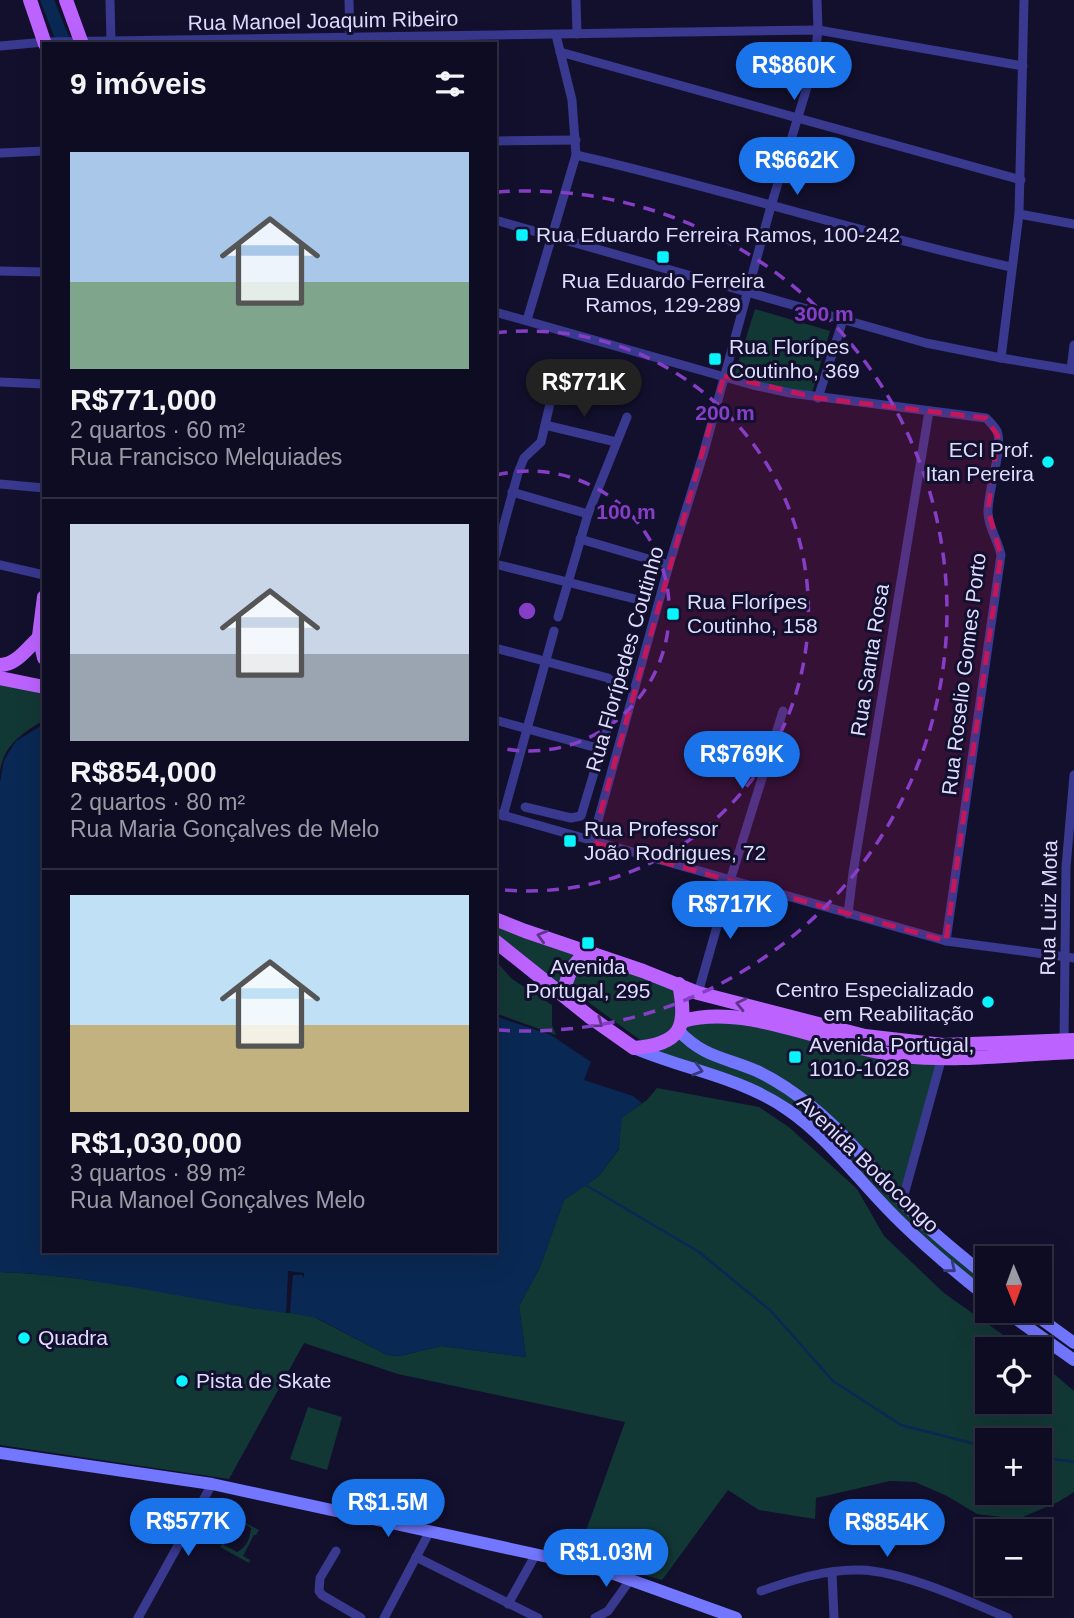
<!DOCTYPE html>
<html lang="pt">
<head>
<meta charset="utf-8">
<style>
	body { margin:0; font-family:Arial,sans-serif; background:#1c1a2f; color:#f1f3f6; height:100vh; display:flex; flex-direction:column; font-size:26px; white-space:nowrap }
	* { box-sizing:border-box; margin:0 }
	p { font-size:23px; color:#9b9ba5 }
	.icon { flex:none; width:38px; height:38px; fill:none; stroke:currentColor; stroke-width:2; stroke-linecap:round; stroke-linejoin:round }
	.map { position:relative; flex:1; overflow:hidden }
	.details { position:absolute; left:42px; top:42px; width:455px; height:1211px; display:flex; flex-direction:column; background:#0e0c22; border-radius:0px; box-shadow:0 7px 28px #0002,0 0 0 2px #2e2c40 }
	.details>* { flex:none }
	.needle { width:46px; rotate:179deg }
	.buttons { position:absolute; left:975px; top:1246px; display:grid; gap:14px }
	.buttons a { display:grid; place-items:center; width:77px; height:77px; border-radius:0px; background:#0e0c22; box-shadow:0 7px 28px #0002,0 0 0 2px #2e2c40; font-size:35px }
	.price { position:absolute; translate:-50% -60px; padding:0 16px; border-radius:24px; background:#1a73e8; color:#fff; font-size:23px; line-height:46px; filter:drop-shadow(0 2px 4px #0008) }
	.price::after { content:''; position:absolute; left:50%; top:42px; width:21px; height:16px; margin-left:-10px; background:inherit; clip-path:polygon(0 0,100% 0,50% 100%) }
	.price.selected { background:#222; color:#fff }
	ul { padding:0; list-style:none }
	li { display:grid; align-content:center; gap:14px; height:371px; padding:0 28px }
	li+li { border-top:2px solid #2e2c40 }
	li span { display:grid; place-items:center; height:217px; border-radius:0px; color:#555 }
	li>.icon { margin-inline-start:auto }
	span .icon { width:126px; height:126px; fill:#fffc; stroke-width:1 }
	li b { font-size:30px }
	h2 { display:flex; justify-content:space-between; align-items:center; height:84px; padding:0 28px; font-size:30px }
	.map>svg:first-child { display:block }
	.green { fill:#123835; fill-rule:evenodd }
	.water { fill:#092853 }
	.pier { fill:#13102e }
	.lines { fill:none; stroke-linecap:round; stroke-linejoin:round }
	.stream { stroke:#092853; stroke-width:2.5 }
	.street { stroke:#38398f; stroke-width:9 }
	.secondary { stroke:#7377ff; stroke-width:12 }
	.primary { stroke:#bc63ff; stroke-width:14 }
	.oneway { stroke:#5f358c }
	.oneway2 { stroke:#393982 }
	.marked { fill:#c2185b; fill-opacity:0.2; stroke:#c2185b; stroke-width:5; stroke-dasharray:14 9; stroke-linejoin:round }
	.ring { fill:none; stroke:#853ec5; stroke-width:3.5; stroke-dasharray:12 9 }
	.poi-dot { fill:#08f4ff; stroke:#13102e; stroke-width:2.5 }
	.labels { text-anchor:middle; stroke-width:6; stroke-linejoin:round; paint-order:stroke }
	.street-label { font-size:21px; fill:#dedcff; stroke:#13102e }
	.poi-label { font-size:21px; fill:#dedcff; stroke:#13102e; text-anchor:start }
	.centre { fill:#853ec5; stroke:#13102e; stroke-width:3.5 }
	.ring-label { font-size:21px; text-anchor:middle; font-weight:bold; fill:#853ec5; stroke:#13102e; stroke-width:6; stroke-linejoin:round; paint-order:stroke }
</style>
</head>
<body>
<div class="map">
<svg width="1074" height="1618" viewBox="0 0 1074 1618">
	<rect width="100%" height="100%" fill="#13102e"/>
	<g class="green">
		<polygon points="755,309 830,331 811,396 734,376"/>
		<path d="M0 682 44 695V720C23 733 4 744 0 771Z"/>
		<polygon points="495,922 582,954 562,989 495,938"/>
		<polygon points="594,959 674,989 680,1010 670,1033 643,1042 570,989 583,961"/>
		<polygon points="495,960 512,979 552,1005 552,1025 556,1035 495,1013"/>
		<polygon points="721,1020 938,1061 902,1194 808,1100 705,1050 682,1030 694,1021"/>
		<polygon points="679,1038 754,1074 799,1101 987,1282 987,1293 922,1239 793,1109 657,1052"/>
		<path d="M657 1088 759 1107 790 1128 857 1189 884 1236 944 1293 1023 1349H987V1402H1040V1362L1074 1391V1492L1058 1502 1018 1519 977 1514 947 1496 915 1482 890 1481 816 1498 815 1519 759 1510 728 1490 662 1580 577 1556 625 1422 398 1374 304 1343 229 1479 0 1445V1272C85 1275 173 1294 257 1309L288 1271 304 1273 316 1318 387 1355 400 1356 441 1346 526 1357 519 1306 540 1267 564 1200 599 1176 619 1149 621 1118 647 1100ZM987 1440H1040V1493H987Z"/>
		<polygon points="308,1407 342,1417 327,1470 290,1459"/>
		<path d="M238 1519 259 1530 256 1535H254L243 1556 250 1560 249 1563 220 1547 224 1541 225 1542 224 1545 237 1552C247 1547 250 1538 251 1528Z"/>
	</g>
	<g class="water">
		<polygon points="40,0 54,0 72,44 57,44"/>
		<path d="M44 724V1251H495V1016L551 1035 591 1062 584 1080 633 1096 642 1103 622 1118 619 1148 599 1176 564 1200 540 1267 519 1306 526 1357 441 1346 400 1356 387 1355 317 1318 290 1313 293 1275 304 1273 288 1272 286 1313C191 1301 96 1275 0 1272V783L4 760 16 741Z"/>
	</g>
	<polygon class="pier" points="288,1271 304,1273 304,1278 302,1275 293,1275 290,1313 286,1313"/>
	<g class="lines">
		<g class="stream">
			<polyline points="584,1184 699,1252 771,1311 833,1381 901,1425 987,1447"/>
			<polyline points="1040,1457 1074,1462"/>
		</g>
		<g class="street">
			<polyline points="110,0 111,42"/>
			<polyline points="349,0 350,42"/>
			<polyline points="576,0 577,34"/>
			<polyline points="0,46 45,42 818,30 1023,66"/>
			<polyline points="560,52 1021,180"/>
			<polyline points="495,141 576,140"/>
			<polyline points="0,153 44,151"/>
			<path d="M576 155C722 188 865 235 1011 267"/>
			<polyline points="1019,214 1074,224"/>
			<polyline points="495,220 926,343 1001,358 1074,370"/>
			<polyline points="0,271 44,272"/>
			<path d="M495 312 753 385 790 393 986 418C990 422 994 426 997 431 1004 448 987 492 988 513 989 529 998 540 1001 555L946 941"/>
			<polyline points="527,320 576,155 572,100 556,35"/>
			<polyline points="1001,358 1019,214 1024,0"/>
			<polyline points="1071,369 1074,345"/>
			<polyline points="0,382 44,384"/>
			<polyline points="818,398 843,320"/>
			<polyline points="545,425 616,442"/>
			<polyline points="0,484 44,488"/>
			<polyline points="512,492 588,514"/>
			<polyline points="580,539 669,565"/>
			<polyline points="495,557 518,473 524,458 541,442 552,395"/>
			<polyline points="495,564 639,600"/>
			<polyline points="0,565 44,575"/>
			<polyline points="558,617 588,514 627,417"/>
			<path d="M495 648 608 678C616 684 616 690 616 700L581 816 571 818 525 807"/>
			<polyline points="495,720 601,749"/>
			<polyline points="495,813 946,941 1074,958"/>
			<polyline points="503,816 554,631"/>
			<polyline points="592,842 669,565 703,455 771,206 814,64 818,30 817,0"/>
			<polyline points="848,914 853,873 929,411"/>
			<polyline points="698,993 730,881 783,711"/>
			<polyline points="1064,1041 1066,867 1074,775"/>
			<polyline points="902,1202 942,1057"/>
			<polyline points="336,1551 320,1578 319,1591 322,1595 361,1618"/>
			<polyline points="416,1557 538,1618"/>
			<polyline points="832,1572 834,1618"/>
			<path d="M761 1591C793 1580 826 1569 860 1570 903 1571 968 1601 1008 1618"/>
			<polyline points="508,1604 536,1554"/>
			<polyline points="138,1618 212,1484"/>
			<polyline points="384,1618 430,1531"/>
			<polyline points="595,1618 608,1611 630,1580"/>
		</g>
		<g class="secondary">
			<path d="M678 1030C704 1058 725 1057 757 1071 776 1080 795 1093 811 1106 846 1134 873 1169 903 1202 928 1230 958 1253 987 1277"/>
			<path d="M634 1048C685 1070 741 1077 788 1110 823 1134 850 1169 879 1200 912 1236 949 1267 987 1297"/>
			<polyline points="1005,1311 1074,1360"/>
			<polyline points="1030,1311 1074,1343"/>
			<polyline points="0,1453 212,1484 571,1562 614,1574 736,1618"/>
		</g>
		<g class="primary">
			<polyline points="30,0 45,44"/>
			<polyline points="66,0 82,44"/>
			<polyline points="44,597 39,636 44,658"/>
			<path d="M0 665C18 665 30 644 43 634"/>
			<polyline points="0,678 44,687"/>
			<polyline points="495,919 525,931 643,971 698,993 865,1036 943,1045 1074,1040"/>
			<path d="M495 941 590 1017 634 1048C681 1044 688 1028 679 984"/>
			<path d="M563 995C567 976 572 963 589 951"/>
			<path d="M683 1021C749 1002 835 1049 903 1056 959 1062 1018 1054 1074 1052"/>
		</g>
	</g>
	<defs><path id="oneway-chevron" d="M-2-3.5L2.5 0L-2 3.5" fill="none" stroke-width="1.6" stroke-linecap="round" stroke-linejoin="round" transform="scale(1.75)"/></defs>
	<g class="oneway">
		<use href="#oneway-chevron" transform="translate(542 936) rotate(-164)"/>
		<use href="#oneway-chevron" transform="translate(741 1004) rotate(-167)"/>
		<use href="#oneway-chevron" transform="translate(598 1023) rotate(36)"/>
	</g>
	<g class="oneway2">
		<use href="#oneway-chevron" transform="translate(698 1070) rotate(16)"/>
		<use href="#oneway-chevron" transform="translate(951 1268) rotate(39)"/>
	</g>
	<path class="marked" d="M724 376 818 398 986 418 998 436 988 510 1001 555 946 941 592 842Z"/>
	<g class="ring">
		<path d="M496 475A140 140 0 1 1 496 747"/>
		<path d="M495 333A280 280 0 1 1 495 889"/>
		<path d="M498 192A420 420 0 1 1 498 1030"/>
	</g>
	<g class="poi-dot">
		<rect x="515" y="228" width="14" height="14" rx="3.5"/>
		<rect x="656" y="250" width="14" height="14" rx="3.5"/>
		<rect x="708" y="352" width="14" height="14" rx="3.5"/>
		<circle cx="1048" cy="462" r="7"/>
		<rect x="666" y="607" width="14" height="14" rx="3.5"/>
		<rect x="563" y="834" width="14" height="14" rx="3.5"/>
		<rect x="581" y="936" width="14" height="14" rx="3.5"/>
		<circle cx="988" cy="1002" r="7"/>
		<rect x="788" y="1050" width="14" height="14" rx="3.5"/>
		<circle cx="24" cy="1338" r="7"/>
		<circle cx="182" cy="1381" r="7"/>
	</g>
	<g class="labels">
		<g class="street-label">
			<text transform="translate(323 21) rotate(-1)" y="7">Rua Manoel Joaquim Ribeiro</text>
			<text transform="translate(625 659) rotate(-74)" y="7">Rua Florípedes Coutinho</text>
			<text transform="translate(870 660) rotate(-81)" y="7">Rua Santa Rosa</text>
			<text transform="translate(964 674) rotate(-83)" y="7">Rua Roselio Gomes Porto</text>
			<text transform="translate(1049 908) rotate(-89)" y="7">Rua Luiz Mota</text>
			<text transform="translate(868 1164) rotate(44)" y="7">Avenida Bodocongo</text>
		</g>
		<g class="poi-label">
			<text x="536" y="242">Rua Eduardo Ferreira Ramos, 100-242</text>
			<text x="663" y="288" text-anchor="middle">Rua Eduardo Ferreira<tspan x="663" dy="24">Ramos, 129-289</tspan></text>
			<text x="729" y="354">Rua Florípes<tspan x="729" dy="24">Coutinho, 369</tspan></text>
			<text x="1034" y="457" text-anchor="end">ECI Prof.<tspan x="1034" dy="24">Itan Pereira</tspan></text>
			<text x="687" y="609">Rua Florípes<tspan x="687" dy="24">Coutinho, 158</tspan></text>
			<text x="584" y="836">Rua Professor<tspan x="584" dy="24">João Rodrigues, 72</tspan></text>
			<text x="588" y="974" text-anchor="middle">Avenida<tspan x="588" dy="24">Portugal, 295</tspan></text>
			<text x="974" y="997" text-anchor="end">Centro Especializado<tspan x="974" dy="24">em Reabilitação</tspan></text>
			<text x="809" y="1052">Avenida Portugal,<tspan x="809" dy="24">1010-1028</tspan></text>
			<text x="38" y="1345">Quadra</text>
			<text x="196" y="1388">Pista de Skate</text>
		</g>
	</g>
	<circle cx="527" cy="611" r="10" class="centre"/>
	<g class="ring-label">
		<text x="824" y="321">300 m</text>
		<text x="725" y="420">200 m</text>
		<text x="626" y="519">100 m</text>
	</g>
</svg>
<div class="buttons">
<a><svg class="needle" viewBox="-14 -14 28 28"><path d="M0-13l5 13h-10z" fill="#e53935"/><path d="M0 13l5-13h-10z" fill="#9b9ba5"/></svg></a>
<a><svg class="icon" aria-label="locate" viewBox="0 0 24 24"><circle cx="12" cy="12" r="6"/><path d="M12 2v4M12 18v4M2 12h4M18 12h4"/></svg></a>
<a>+</a>
<a>−</a>
</div>
<b class="price" style="left:794px;top:102px">R$860K</b>
<b class="price" style="left:797px;top:197px">R$662K</b>
<b class="price selected" style="left:584px;top:419px">R$771K</b>
<b class="price" style="left:742px;top:791px">R$769K</b>
<b class="price" style="left:730px;top:941px">R$717K</b>
<b class="price" style="left:388px;top:1539px">R$1.5M</b>
<b class="price" style="left:188px;top:1558px">R$577K</b>
<b class="price" style="left:887px;top:1559px">R$854K</b>
<b class="price" style="left:606px;top:1589px">R$1.03M</b>
<section class="details">
<h2>9 imóveis<svg class="icon" aria-label="filters" viewBox="0 0 24 24"><path d="M4 7h16M4 17h16"/><circle cx="9" cy="7" r="2"/><circle cx="15" cy="17" r="2"/></svg></h2>
<ul>
<li><span style="background:linear-gradient(#a9c7e8 60%,#7fa58c 0)"><svg class="icon" aria-label="home" viewBox="0 0 24 24"><path d="M3 11l9-7 9 7M6 9v11h12V9"/></svg></span><div><b>R$771,000</b><p>2 quartos · 60 m²</p><p>Rua Francisco Melquiades</p></div></li>
<li><span style="background:linear-gradient(#c9d6e8 60%,#9aa5b1 0)"><svg class="icon" aria-label="home" viewBox="0 0 24 24"><path d="M3 11l9-7 9 7M6 9v11h12V9"/></svg></span><div><b>R$854,000</b><p>2 quartos · 80 m²</p><p>Rua Maria Gonçalves de Melo</p></div></li>
<li><span style="background:linear-gradient(#bfe0f5 60%,#c2b280 0)"><svg class="icon" aria-label="home" viewBox="0 0 24 24"><path d="M3 11l9-7 9 7M6 9v11h12V9"/></svg></span><div><b>R$1,030,000</b><p>3 quartos · 89 m²</p><p>Rua Manoel Gonçalves Melo</p></div></li>
</ul>
</section>
</div>
</body>
</html>
